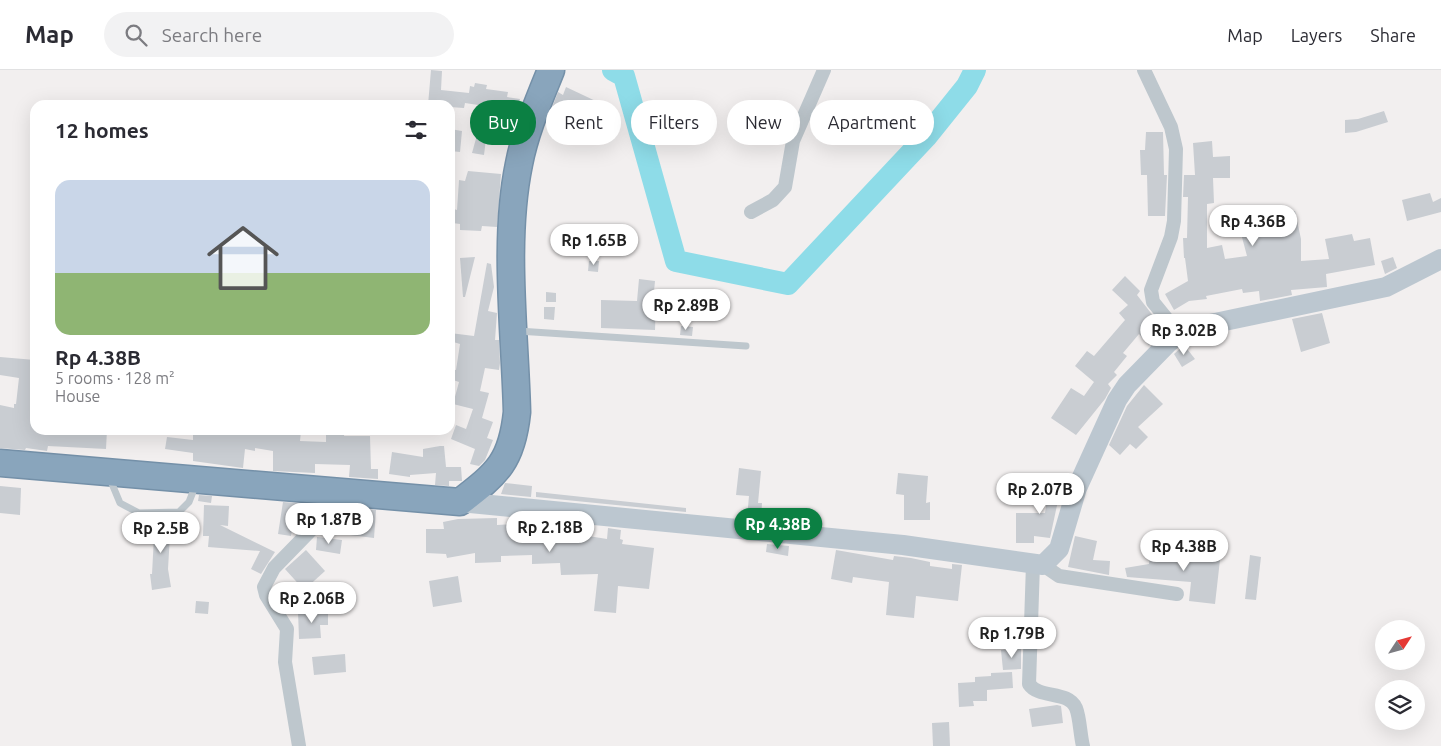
<!DOCTYPE html>
<html lang="en">
<head>
<meta charset="utf-8">
<style>
	body { margin:0; font-family:Ubuntu,sans-serif; background:#f2f2f3; color:#2b2b33; height:100vh; display:flex; flex-direction:column; font-size:19px; white-space:nowrap }
	* { box-sizing:border-box; margin:0 }
	p { font-size:16px; color:#7c7c81 }
	.icon { flex:none; width:28px; height:28px; fill:none; stroke:currentColor; stroke-width:2; stroke-linecap:round; stroke-linejoin:round }
	.map { position:relative; flex:1; overflow:hidden }
	.drawer { position:absolute; left:30px; top:30px; width:425px; height:335px; display:flex; flex-direction:column; background:#fff; border-radius:15px; box-shadow:0 5px 20px #0002 }
	.drawer>* { flex:none }
	.top-card { position:absolute; left:470px; top:30px; width:475px; height:45px; display:flex; gap:10px }
	.needle { width:32px; rotate:54deg }
	.fabs { position:absolute; left:1375px; top:550px; display:grid; gap:10px }
	.fabs a { display:grid; place-items:center; width:50px; height:50px; border-radius:50%; background:#fff; box-shadow:0 5px 20px #0002; font-size:25px }
	.price { position:absolute; translate:-50% -42px; padding:0 11px; border-radius:18px; background:#fff; color:#222; font-size:16px; line-height:32px; filter:drop-shadow(0 1px 2px #0008) }
	.price::after { content:''; position:absolute; left:50%; top:30px; width:15px; height:11px; margin-left:-8px; background:inherit; clip-path:polygon(0 0,100% 0,50% 100%) }
	.price.on { background:#0b8043; color:#fff }
	ul { padding:0; list-style:none }
	li { display:grid; align-content:center; gap:10px; height:265px; padding:0 25px }
	li span { display:grid; place-items:center; height:155px; border-radius:15px; color:#555 }
	li>.icon { margin-inline-start:auto }
	span .icon { width:90px; height:90px; fill:#fffc; stroke-width:1 }
	li b { font-size:21px }
	h2 { display:flex; justify-content:space-between; align-items:center; height:60px; padding:0 25px; font-size:21px }
	.chip { padding:0 18px; border-radius:22px; background:#fff; box-shadow:0 5px 20px #0002; font-size:18px; line-height:45px }
	.chip.on { background:#0b8043; color:#fff }
	header { display:flex; align-items:center; gap:30px; box-sizing:border-box; height:70px; padding:0 25px; background:#fff; border-bottom:1px solid #e1e1e2 }
	header strong { font-size:24px }
	nav { display:flex; gap:28px; margin-inline-start:auto; font-size:18px }
	.search { width:350px; height:45px; background:#f2f2f3; display:flex; align-items:center; gap:12px; box-sizing:border-box; padding:0 18px; border-radius:28px; color:#7c7c81; font-size:19px }
	.map>svg:first-child { display:block }
	.lines { fill:none; stroke-linecap:round; stroke-linejoin:round }
	.river { stroke:#8edce8; stroke-width:22 }
	.building { fill:#c9cdd2 }
	.highway-casing { stroke:#7490a8; stroke-width:29 }
	.lane { stroke:#bec7cd; stroke-width:7 }
	.street { stroke:#bec7cd; stroke-width:14 }
	.secondary { stroke:#bcc7d0; stroke-width:20 }
	.highway { stroke:#89a5bc; stroke-width:26 }
</style>
</head>
<body>
<header>
<strong>Map</strong>
<div class="search"><svg class="icon" aria-label="search" viewBox="0 0 24 24"><circle cx="10" cy="10" r="6"/><path d="M15 15l6 6"/></svg>Search here</div>
<nav><a>Map</a><a>Layers</a><a>Share</a></nav>
</header>
<div class="map">
<svg width="1441" height="676" viewBox="0 0 1441 676">
	<rect width="100%" height="100%" fill="#f2efef"/>
	<g class="lines">
		<polyline class="river" points="613,0 624,6 676,191 788,214 926,67 967,16 975,0"/>
	</g>
	<g class="building">
		<polygon points="431,0 442,1 441,20 469,23 470,16 474,17 475,13 487,15 486,19 508,22 507,27 520,29 510,67 487,61 484,85 472,83 485,36 465,33 464,38 450,37 450,35 428,35"/>
		<polygon points="566,17 602,34 590,60 586,58 579,73 566,66 567,63 546,53 558,22 563,25"/>
		<polygon points="1384,41 1388,52 1356,62 1345,63 1345,50 1358,49"/>
		<polygon points="450,59 462,61 460,82 450,81"/>
		<polygon points="1146,62 1163,62 1164,105 1167,105 1165,146 1148,146 1147,105 1141,105 1140,80 1145,80"/>
		<polygon points="1212,71 1213,87 1230,86 1230,108 1213,108 1214,133 1207,134 1207,178 1222,175 1225,189 1247,186 1239,156 1257,151 1256,145 1273,142 1274,145 1295,141 1301,169 1301,191 1329,189 1325,169 1352,164 1354,171 1370,168 1375,195 1326,204 1327,217 1291,220 1292,225 1260,231 1259,221 1243,223 1242,219 1206,226 1207,229 1189,231 1174,240 1165,224 1188,211 1185,188 1184,188 1183,168 1187,168 1188,127 1183,127 1184,105 1195,105 1193,73"/>
		<polygon points="468,101 501,104 497,157 482,156 481,161 460,160 460,154 452,153 454,139 457,140 459,110 465,111"/>
		<polygon points="1430,123 1433,132 1441,128 1441,142 1407,151 1402,130"/>
		<polygon points="475,187 465,227 463,227 460,188"/>
		<polygon points="1393,187 1397,198 1385,204 1381,191"/>
		<polygon points="589,191 599,191 598,202 588,201"/>
		<polygon points="487,193 491,194 494,217 488,241 497,243 495,270 499,270 500,293 499,300 485,298 480,321 489,323 482,348 493,352 487,368 493,370 485,390 479,396 470,394 475,379 451,369 456,355 466,359 473,339 453,334 459,312 450,309 450,299 456,300 460,274 450,271 450,263 474,266"/>
		<polygon points="1125,206 1140,221 1137,225 1164,260 1149,275 1139,264 1123,283 1127,286 1114,302 1117,305 1108,314 1111,318 1105,329 1076,365 1051,348 1071,318 1084,326 1094,312 1075,296 1087,281 1094,286 1125,250 1119,243 1128,235 1112,220"/>
		<polygon points="639,209 655,211 653,232 656,232 655,260 601,258 601,230 637,231"/>
		<polygon points="546,222 556,223 556,232 546,232"/>
		<polygon points="544,237 555,237 554,250 544,249"/>
		<polygon points="1322,243 1330,273 1301,282 1292,249"/>
		<polygon points="681,256 693,257 692,266 680,265"/>
		<polygon points="1184,275 1195,289 1182,297 1174,284"/>
		<polygon points="0,287 35,290 35,360 107,360 106,379 48,376 47,381 26,378 25,380 0,378 0,335 14,338 14,334 16,334 19,308 0,305"/>
		<polygon points="1144,315 1163,334 1138,357 1148,367 1136,379 1130,374 1120,385 1109,375 1127,336"/>
		<polygon points="193,360 301,361 300,371 326,372 326,360 345,360 344,366 370,366 371,399 378,399 378,409 349,407 350,395 315,394 315,403 273,401 273,381 255,378 255,381 245,379 243,398 193,391 193,383 165,379 167,367 193,370"/>
		<polygon points="440,376 444,376 446,397 461,397 462,411 449,411 449,416 435,415 436,403 410,405 410,407 389,404 392,382 423,387 423,379"/>
		<polygon points="739,398 761,401 758,433 762,433 761,449 747,448 749,426 736,425"/>
		<polygon points="898,403 928,406 926,433 930,432 930,450 904,450 904,425 896,424"/>
		<polygon points="1043,409 1066,413 1062,427 1059,426 1050,468 1034,466 1034,473 1016,473 1016,443 1045,443 1048,424 1040,422"/>
		<polygon points="505,413 532,416 531,427 501,424"/>
		<polygon points="0,416 21,418 20,445 0,443"/>
		<polygon points="536,422 686,438 686,442 536,427"/>
		<polygon points="199,425 212,426 211,433 198,431"/>
		<polygon points="283,432 320,435 323,436 315,443 295,441 291,466 278,464"/>
		<polygon points="204,435 229,436 228,456 220,455 275,482 261,504 251,499 260,481 208,477 209,466 203,466"/>
		<polygon points="346,437 376,440 374,468 334,463 336,450 344,452"/>
		<polygon points="155,448 171,448 168,499 171,517 152,520 150,504 152,504"/>
		<polygon points="497,448 497,455 534,453 534,451 546,452 550,454 550,466 582,465 607,469 608,458 621,460 620,469 623,470 622,474 654,478 649,519 618,516 616,543 594,541 598,504 561,505 560,493 532,494 532,485 501,486 501,492 475,493 475,483 447,488 446,484 426,483 426,459 444,459 443,452 458,449"/>
		<polygon points="1075,466 1097,471 1093,490 1110,491 1109,505 1068,497"/>
		<polygon points="317,467 342,470 340,484 316,480"/>
		<polygon points="767,474 789,476 788,486 766,482"/>
		<polygon points="1196,479 1221,481 1215,534 1189,531 1191,512 1127,507 1125,498 1149,494 1150,482 1195,486"/>
		<polygon points="306,480 325,501 304,520 285,499"/>
		<polygon points="836,480 893,490 894,486 911,488 930,492 930,496 952,499 952,494 962,495 958,531 916,526 914,548 886,545 889,512 853,507 852,513 831,509"/>
		<polygon points="1250,485 1261,487 1256,530 1245,529"/>
		<polygon points="458,506 462,532 433,537 429,511"/>
		<polygon points="196,531 209,532 208,544 195,543"/>
		<polygon points="298,541 328,541 328,555 320,555 321,568 299,569"/>
		<polygon points="1021,578 1021,599 1003,600 1001,580"/>
		<polygon points="345,584 346,602 314,605 312,587"/>
		<polygon points="1012,602 1013,618 987,620 987,631 973,631 974,636 959,637 958,613 975,612 975,607 991,606 991,603"/>
		<polygon points="1057,635 1061,636 1063,653 1032,657 1029,639"/>
		<polygon points="949,652 950,676 933,676 932,653"/>
	</g>
	<g class="lines">
		<defs>
			<path id="highway" d="M0 393 460 432C498 403 512 391 517 342 515 263 503 171 519 94 525 62 539 30 551 0"/>
		</defs>
		<use href="#highway" class="highway-casing"/>
		<g class="lane">
			<polyline points="518,261 746,276"/>
			<polyline points="110,409 120,433 139,443 179,442 189,432 196,414"/>
		</g>
		<g class="street">
			<polyline points="1144,0 1171,57 1176,79 1174,151 1171,167 1151,220 1153,232 1179,264"/>
			<polyline points="751,142 773,130 785,117 793,71 824,0"/>
			<path d="M1033 494 1029 614C1039 629 1068 620 1076 638 1080 648 1080 664 1083 676"/>
			<polyline points="1043,495 1059,506 1177,524"/>
			<polyline points="299,676 285,592 287,559 266,525 264,517 274,498 346,424"/>
		</g>
		<polyline class="secondary" points="460,432 903,475 1043,495 1059,479 1077,418 1117,330 1127,315 1168,273 1179,264 1196,257 1386,217 1441,189"/>
		<use href="#highway" class="highway"/>
	</g>
</svg>
<div class="fabs">
<a><svg class="needle" viewBox="-14 -14 28 28"><path d="M0-13l5 13h-10z" fill="#e53935"/><path d="M0 13l5-13h-10z" fill="#7c7c81"/></svg></a>
<a><svg class="icon" aria-label="layers" viewBox="0 0 24 24"><path d="M12 4l9 5-9 5-9-5zM3 14l9 5 9-5"/></svg></a>
</div>
<b class="price" style="left:1253px;top:177px">Rp 4.36B</b>
<b class="price" style="left:594px;top:196px">Rp 1.65B</b>
<b class="price" style="left:686px;top:261px">Rp 2.89B</b>
<b class="price" style="left:1184px;top:286px">Rp 3.02B</b>
<b class="price" style="left:1040px;top:445px">Rp 2.07B</b>
<b class="price" style="left:329px;top:475px">Rp 1.87B</b>
<b class="price on" style="left:778px;top:480px">Rp 4.38B</b>
<b class="price" style="left:550px;top:483px">Rp 2.18B</b>
<b class="price" style="left:161px;top:484px">Rp 2.5B</b>
<b class="price" style="left:1184px;top:502px">Rp 4.38B</b>
<b class="price" style="left:312px;top:554px">Rp 2.06B</b>
<b class="price" style="left:1012px;top:589px">Rp 1.79B</b>
<div class="top-card">
<a class="chip on">Buy</a>
<a class="chip">Rent</a>
<a class="chip">Filters</a>
<a class="chip">New</a>
<a class="chip">Apartment</a>
</div>
<section class="drawer">
<h2>12 homes<svg class="icon" aria-label="filters" viewBox="0 0 24 24"><path d="M4 7h16M4 17h16"/><circle cx="9" cy="7" r="2"/><circle cx="15" cy="17" r="2"/></svg></h2>
<ul>
<li><span style="background:linear-gradient(#c9d6e8 60%,#8fb573 0)"><svg class="icon" aria-label="home" viewBox="0 0 24 24"><path d="M3 11l9-7 9 7M6 9v11h12V9"/></svg></span><div><b>Rp 4.38B</b><p>5 rooms · 128 m²</p><p>House</p></div></li>
</ul>
</section>
</div>
</body>
</html>
